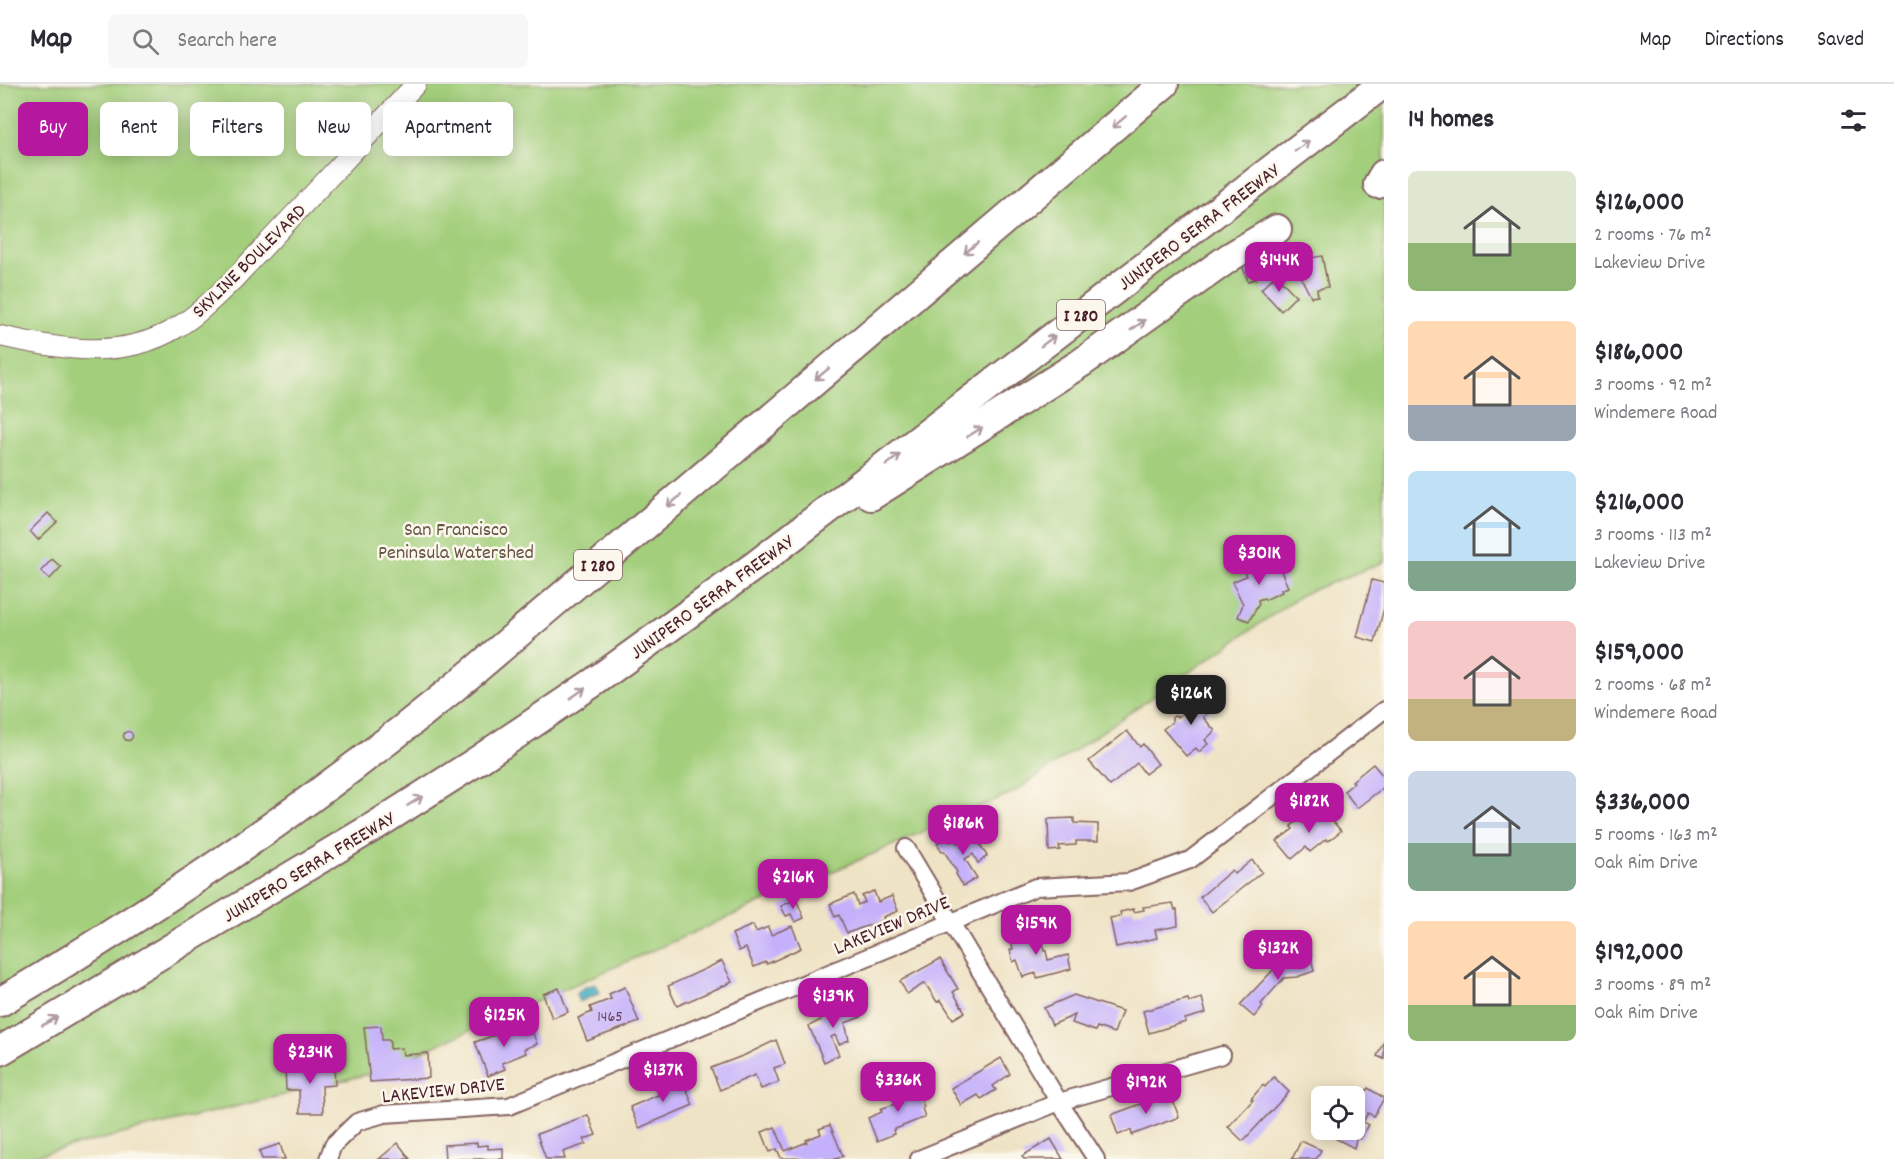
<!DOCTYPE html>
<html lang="en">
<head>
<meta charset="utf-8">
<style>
	body { margin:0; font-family:Dekko,sans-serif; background:#f7f7f7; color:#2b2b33; height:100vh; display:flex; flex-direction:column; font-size:22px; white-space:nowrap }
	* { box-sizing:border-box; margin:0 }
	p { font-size:20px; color:#7c7c81 }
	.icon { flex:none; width:33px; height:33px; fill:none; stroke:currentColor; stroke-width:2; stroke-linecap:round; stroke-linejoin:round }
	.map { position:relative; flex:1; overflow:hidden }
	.details { display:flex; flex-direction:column; background:#fff; width:510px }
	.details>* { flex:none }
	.banner { position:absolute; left:18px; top:18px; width:570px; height:54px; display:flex; gap:12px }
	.buttons { position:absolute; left:1311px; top:1002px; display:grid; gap:12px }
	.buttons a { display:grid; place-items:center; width:54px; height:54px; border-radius:9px; background:#fff; box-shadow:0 3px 15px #0003; font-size:30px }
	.price { position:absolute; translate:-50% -51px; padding:0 14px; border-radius:12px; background:#b5179e; color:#fff; font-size:20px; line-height:39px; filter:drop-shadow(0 2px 3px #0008) }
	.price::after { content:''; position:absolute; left:50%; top:36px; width:18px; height:14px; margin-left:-9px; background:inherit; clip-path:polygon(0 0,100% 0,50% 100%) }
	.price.active { background:#222; color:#fff }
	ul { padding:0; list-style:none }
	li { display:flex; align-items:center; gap:18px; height:150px; padding:0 24px }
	li span { display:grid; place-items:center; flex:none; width:168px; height:120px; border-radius:9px; color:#555 }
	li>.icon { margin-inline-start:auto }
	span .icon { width:72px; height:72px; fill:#fffc; stroke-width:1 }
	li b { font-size:26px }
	h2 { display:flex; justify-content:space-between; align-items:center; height:72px; padding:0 24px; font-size:26px }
	.pill { padding:0 21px; border-radius:9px; background:#fff; box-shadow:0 3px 15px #0003; font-size:21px; line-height:54px }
	.pill.active { background:#b5179e; color:#fff }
	header { display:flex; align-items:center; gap:36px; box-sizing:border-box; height:84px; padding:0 30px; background:#fff; border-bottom:2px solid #e1e1e2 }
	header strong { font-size:28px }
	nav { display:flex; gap:33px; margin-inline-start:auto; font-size:21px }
	.search { width:420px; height:54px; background:#f7f7f7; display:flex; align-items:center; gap:15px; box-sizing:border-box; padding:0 21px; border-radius:9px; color:#7c7c81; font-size:22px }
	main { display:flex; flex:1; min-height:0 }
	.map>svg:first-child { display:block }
	.green { fill:#a3cf7c; stroke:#767754; stroke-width:1.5 }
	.water { fill:#44aec3; stroke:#476677; stroke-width:1.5 }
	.building { fill:#c5b1fb }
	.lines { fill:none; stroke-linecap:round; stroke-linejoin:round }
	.minor-casing { stroke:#846461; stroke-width:20 }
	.tertiary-casing { stroke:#846461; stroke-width:22 }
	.motorway-casing { stroke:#846461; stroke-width:32 }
	.minor { stroke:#fff; stroke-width:16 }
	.tertiary { stroke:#fff; stroke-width:20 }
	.motorway { stroke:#fff; stroke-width:28 }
	.oneway { stroke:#ae9aa0 }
	.labels { text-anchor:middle; stroke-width:5; stroke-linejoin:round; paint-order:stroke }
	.number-label { font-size:16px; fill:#69445f }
	.shield { fill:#fbf7ec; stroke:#7f6065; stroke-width:1.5 }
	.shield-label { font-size:18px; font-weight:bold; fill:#4a1f2b }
	.street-label { font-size:20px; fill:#4a1f2b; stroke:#fbf7ec }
	.park-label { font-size:20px; fill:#655443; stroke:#fbf7ec }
</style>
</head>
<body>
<header>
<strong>Map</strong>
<div class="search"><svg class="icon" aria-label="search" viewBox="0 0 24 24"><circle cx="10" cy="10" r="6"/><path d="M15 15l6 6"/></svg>Search here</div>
<nav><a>Map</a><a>Directions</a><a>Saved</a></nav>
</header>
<main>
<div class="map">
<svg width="1384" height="1075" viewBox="0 0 1384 1075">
	<rect width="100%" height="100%" fill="#fbf7ec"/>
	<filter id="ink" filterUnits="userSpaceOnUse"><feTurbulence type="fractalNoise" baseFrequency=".0167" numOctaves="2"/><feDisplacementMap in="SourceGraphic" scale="12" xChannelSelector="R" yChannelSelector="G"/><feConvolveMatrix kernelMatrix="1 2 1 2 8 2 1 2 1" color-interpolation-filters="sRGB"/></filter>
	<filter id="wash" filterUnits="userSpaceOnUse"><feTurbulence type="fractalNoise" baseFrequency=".008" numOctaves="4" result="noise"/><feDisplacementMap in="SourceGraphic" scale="24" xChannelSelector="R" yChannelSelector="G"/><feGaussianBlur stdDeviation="1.35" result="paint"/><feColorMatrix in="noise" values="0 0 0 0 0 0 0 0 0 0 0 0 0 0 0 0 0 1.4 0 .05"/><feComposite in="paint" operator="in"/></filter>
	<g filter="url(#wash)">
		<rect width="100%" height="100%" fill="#efe3c5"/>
		<polygon class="green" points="0,0 1384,0 1384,478 1303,510 1014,708 373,989 20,1075 0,1075"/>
		<polygon class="water" points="596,900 600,909 579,918 576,910 583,904"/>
		<g id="blocks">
			<g class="building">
				<polygon points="1322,172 1328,203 1317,205 1318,212 1311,213 1296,184 1301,183 1298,176"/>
				<polygon points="1252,178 1256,195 1248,197 1242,181"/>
				<polygon points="1276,191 1296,212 1281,227 1261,205"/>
				<polygon points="48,429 57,438 38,456 30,447"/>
				<polygon points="1274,471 1288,503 1281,506 1282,508 1265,516 1264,514 1258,516 1259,520 1249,537 1238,533 1243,520 1232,498 1246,492 1243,485 1255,479 1257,484 1263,482 1261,477"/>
				<polygon points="52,475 61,483 50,495 41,487"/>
				<polygon points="1372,496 1384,499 1384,524 1375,558 1357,553"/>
				<polygon points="1198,609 1213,624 1203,633 1215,647 1205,656 1208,660 1199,668 1196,664 1186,672 1163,645 1172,638 1172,634 1174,632 1178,633 1189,624 1185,620"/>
				<polygon points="1127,647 1140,663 1143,660 1158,680 1145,690 1137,679 1110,702 1089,677"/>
				<circle cx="128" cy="652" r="4.5"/>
				<polygon points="1373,680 1384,693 1384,703 1357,724 1344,707 1354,699 1352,697"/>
				<polygon points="1321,723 1341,747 1328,757 1326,755 1310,768 1306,763 1292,775 1277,757 1293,745 1291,742 1299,736 1302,739"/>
				<polygon points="1074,734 1074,739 1098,740 1098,757 1076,757 1076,761 1059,762 1060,766 1049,767 1048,735"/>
				<polygon points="973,749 987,772 978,779 973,770 965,775 977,794 963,802 956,790 957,788 944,767 942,768 937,759 948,753 951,758 955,755 957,759"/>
				<polygon points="1252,776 1262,788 1212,828 1200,813 1232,786 1235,790"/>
				<polygon points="874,807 878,818 892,812 898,827 883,833 884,836 847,849 839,831 835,833 830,820 854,810 858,821 865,818 862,812"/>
				<polygon points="796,815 804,834 795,838 791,830 786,832 781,822"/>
				<polygon points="1173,819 1175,826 1177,825 1178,842 1155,846 1157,854 1116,863 1110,834 1121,832 1120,828 1133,825 1134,828 1144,826 1143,823"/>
				<polygon points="753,841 756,848 768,843 771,851 792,842 801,864 767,880 766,878 754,883 746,864 739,867 732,850"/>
				<polygon points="1032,845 1033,851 1041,849 1044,867 1046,867 1048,876 1068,871 1071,885 1037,894 1036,889 1023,893 1017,876 1013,878 1010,866 1013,865 1011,856 1020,854 1019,849"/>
				<polygon points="1309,864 1314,887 1297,893 1284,894 1261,920 1263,922 1254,933 1240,921 1276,883 1300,878 1297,866"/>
				<polygon points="940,875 958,905 953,908 965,928 953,935 941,916 937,918 925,899 907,910 900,897"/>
				<polygon points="722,877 732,898 677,922 668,902"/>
				<polygon points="625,903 639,938 587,957 578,934 592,928 590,923 611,915 609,910"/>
				<polygon points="559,904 568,928 552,934 543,910"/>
				<polygon points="1074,911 1122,927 1114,949 1097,943 1095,947 1072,939 1075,931 1052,941 1044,924"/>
				<polygon points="1202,914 1206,929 1185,935 1186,938 1149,949 1143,927 1188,915 1189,918"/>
				<polygon points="854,917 861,933 845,939 849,956 839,960 835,951 831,953 839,971 824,978 809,942 821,936 819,931"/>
				<polygon points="381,942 382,956 390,956 390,965 402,964 403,971 428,969 429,994 370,998 364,943"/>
				<polygon points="530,942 537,960 524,965 526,969 502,979 505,985 488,992 475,958 516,944 518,947"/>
				<polygon points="776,956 785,980 774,984 779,998 761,1005 755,991 720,1006 711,984 745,971"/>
				<polygon points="1384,957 1384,975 1377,972"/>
				<polygon points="1001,974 1010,990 993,1002 996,1006 981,1015 978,1011 961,1021 951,1004"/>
				<polygon points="334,982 335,1001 322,1002 323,1029 300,1029 299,1006 286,1006 285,983"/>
				<polygon points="681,992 693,1021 639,1044 630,1023 665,1008 662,1000"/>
				<polygon points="1274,993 1289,1008 1243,1057 1228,1043 1253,1016 1251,1015 1263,1001 1265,1003"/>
				<polygon points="915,999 924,1023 922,1024 925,1033 893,1046 894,1050 877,1057 868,1034 882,1028 880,1025 902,1018 898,1006"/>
				<polygon points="1368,1004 1384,1014 1374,1032 1368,1029 1363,1038 1369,1041 1360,1055 1357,1052 1354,1064 1331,1052 1332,1046 1354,1046 1354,1029 1356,1026 1354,1024"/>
				<polygon points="1170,1009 1179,1033 1132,1051 1131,1046 1118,1051 1111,1031"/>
				<polygon points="588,1031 596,1051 584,1055 586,1060 563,1068 565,1075 546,1075 537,1050"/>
				<polygon points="830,1041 843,1072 836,1075 781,1074 777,1065 770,1068 762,1048 775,1043 785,1067 807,1058 806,1056 821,1050 819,1045"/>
				<polygon points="1051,1055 1063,1075 1024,1075 1022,1072"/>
				<polygon points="1301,1057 1321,1066 1316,1075 1292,1075"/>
				<polygon points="398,1059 410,1075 379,1075"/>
				<polygon points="477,1059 477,1062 488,1061 488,1065 503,1064 503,1075 445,1075 444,1061"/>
				<polygon points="280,1060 285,1075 262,1075 259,1067"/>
			</g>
		</g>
	</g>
	<g filter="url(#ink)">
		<use href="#blocks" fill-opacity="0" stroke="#846461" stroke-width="1.5"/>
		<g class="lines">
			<defs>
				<g id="minor">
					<polyline points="906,764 1059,1018 1096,1075"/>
					<polyline points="328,1075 333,1061 357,1038 384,1030 509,1022 1036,803 1129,798 1190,776 1384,626"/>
					<polyline points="919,1075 1059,1018 1222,971"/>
				</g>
				<path id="tertiary" d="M0 252C58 265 122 277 176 244 198 231 215 213 233 196L416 0"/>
				<g id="motorway">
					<polyline points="1378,100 1384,90"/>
					<polyline points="871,412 1081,279 1230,173 1277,145"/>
					<path d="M0 918C167 819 325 712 474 587L1164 0"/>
					<polyline points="0,967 378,740 474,679 594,598 757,480 1383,0"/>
				</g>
			</defs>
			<use href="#minor" class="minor-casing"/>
			<use href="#tertiary" class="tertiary-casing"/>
			<use href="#motorway" class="motorway-casing"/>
			<use href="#minor" class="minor"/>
			<use href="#tertiary" class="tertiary"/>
			<use href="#motorway" class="motorway"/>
		</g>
		<defs><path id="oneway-shaft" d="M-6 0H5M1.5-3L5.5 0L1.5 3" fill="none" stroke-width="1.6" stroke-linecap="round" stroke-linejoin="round" transform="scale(1.5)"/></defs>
		<g class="oneway">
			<use href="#oneway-shaft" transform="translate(1119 38) rotate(140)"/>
			<use href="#oneway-shaft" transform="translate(1302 62) rotate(-37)"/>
			<use href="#oneway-shaft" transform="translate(971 164) rotate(140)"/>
			<use href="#oneway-shaft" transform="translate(1138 241) rotate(-35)"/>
			<use href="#oneway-shaft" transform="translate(1048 257) rotate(-37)"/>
			<use href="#oneway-shaft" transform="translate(822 290) rotate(140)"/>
			<use href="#oneway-shaft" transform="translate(975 348) rotate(-32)"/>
			<use href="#oneway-shaft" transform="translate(893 376) rotate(-37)"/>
			<use href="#oneway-shaft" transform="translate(674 417) rotate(140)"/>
			<use href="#oneway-shaft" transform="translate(578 609) rotate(-35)"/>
			<use href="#oneway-shaft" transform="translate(415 717) rotate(-32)"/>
			<use href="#oneway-shaft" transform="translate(50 937) rotate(-31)"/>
		</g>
	</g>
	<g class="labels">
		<g class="number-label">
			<text x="610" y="937">1465</text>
		</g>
		<g class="shield">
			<rect x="1057" y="216" width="48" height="30" rx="4.5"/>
			<rect x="574" y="466" width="48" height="30" rx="4.5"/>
		</g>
		<g class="shield-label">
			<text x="1081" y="237">I 280</text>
			<text x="598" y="487">I 280</text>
		</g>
		<g class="street-label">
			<text transform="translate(1198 142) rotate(-37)" y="7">JUNIPERO SERRA FREEWAY</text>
			<text transform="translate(248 176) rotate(-45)" y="7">SKYLINE BOULEVARD</text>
			<text transform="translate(711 512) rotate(-36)" y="7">JUNIPERO SERRA FREEWAY</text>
			<text transform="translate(308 782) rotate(-31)" y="7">JUNIPERO SERRA FREEWAY</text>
			<text transform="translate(891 840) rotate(-23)" y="7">LAKEVIEW DRIVE</text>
			<text transform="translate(443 1005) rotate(-6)" y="7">LAKEVIEW DRIVE</text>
		</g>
		<g class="park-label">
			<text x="456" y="451">San Francisco<tspan x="456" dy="23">Peninsula Watershed</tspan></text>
		</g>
	</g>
</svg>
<div class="buttons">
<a><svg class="icon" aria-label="locate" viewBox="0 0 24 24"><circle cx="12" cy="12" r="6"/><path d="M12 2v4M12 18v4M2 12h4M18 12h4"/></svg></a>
</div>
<b class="price" style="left:1279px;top:209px">$144K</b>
<b class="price" style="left:1259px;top:502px">$301K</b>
<b class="price active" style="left:1191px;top:642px">$126K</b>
<b class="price" style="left:1309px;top:750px">$182K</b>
<b class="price" style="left:963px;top:772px">$186K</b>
<b class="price" style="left:793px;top:826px">$216K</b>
<b class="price" style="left:1036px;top:872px">$159K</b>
<b class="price" style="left:1278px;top:897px">$132K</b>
<b class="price" style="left:833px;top:945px">$139K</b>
<b class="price" style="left:504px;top:964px">$125K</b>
<b class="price" style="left:310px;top:1001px">$234K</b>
<b class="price" style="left:663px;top:1019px">$137K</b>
<b class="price" style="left:898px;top:1029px">$336K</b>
<b class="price" style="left:1146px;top:1031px">$192K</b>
<div class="banner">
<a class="pill active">Buy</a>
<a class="pill">Rent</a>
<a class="pill">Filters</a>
<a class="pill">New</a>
<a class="pill">Apartment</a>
</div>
</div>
<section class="details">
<h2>14 homes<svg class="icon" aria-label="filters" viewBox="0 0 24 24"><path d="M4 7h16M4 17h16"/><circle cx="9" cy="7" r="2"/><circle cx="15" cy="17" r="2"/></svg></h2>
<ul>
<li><span style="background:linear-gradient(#dfe7d0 60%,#8fb573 0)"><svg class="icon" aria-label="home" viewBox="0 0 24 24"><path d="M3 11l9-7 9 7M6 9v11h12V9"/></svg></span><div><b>$126,000</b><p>2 rooms · 76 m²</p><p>Lakeview Drive</p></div></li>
<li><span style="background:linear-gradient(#ffd9b3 70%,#9aa5b1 0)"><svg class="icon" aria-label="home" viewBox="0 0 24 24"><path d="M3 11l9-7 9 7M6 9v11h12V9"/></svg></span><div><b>$186,000</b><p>3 rooms · 92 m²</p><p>Windemere Road</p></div></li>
<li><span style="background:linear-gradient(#bfe0f5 75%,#7fa58c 0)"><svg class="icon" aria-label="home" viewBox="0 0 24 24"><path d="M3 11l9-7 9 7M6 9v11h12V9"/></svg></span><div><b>$216,000</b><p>3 rooms · 113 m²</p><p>Lakeview Drive</p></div></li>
<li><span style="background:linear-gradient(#f6c9c9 65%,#c2b280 0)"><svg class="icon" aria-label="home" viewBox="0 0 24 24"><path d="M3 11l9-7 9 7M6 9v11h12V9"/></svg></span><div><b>$159,000</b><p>2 rooms · 68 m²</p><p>Windemere Road</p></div></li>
<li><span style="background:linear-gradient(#c9d6e8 60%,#7fa58c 0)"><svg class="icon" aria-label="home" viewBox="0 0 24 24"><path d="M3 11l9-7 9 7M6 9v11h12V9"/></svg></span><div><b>$336,000</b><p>5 rooms · 163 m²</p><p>Oak Rim Drive</p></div></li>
<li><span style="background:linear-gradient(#ffd9b3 70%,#8fb573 0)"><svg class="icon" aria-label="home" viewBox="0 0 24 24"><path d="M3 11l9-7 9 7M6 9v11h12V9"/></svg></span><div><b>$192,000</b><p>3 rooms · 89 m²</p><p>Oak Rim Drive</p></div></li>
</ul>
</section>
</main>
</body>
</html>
